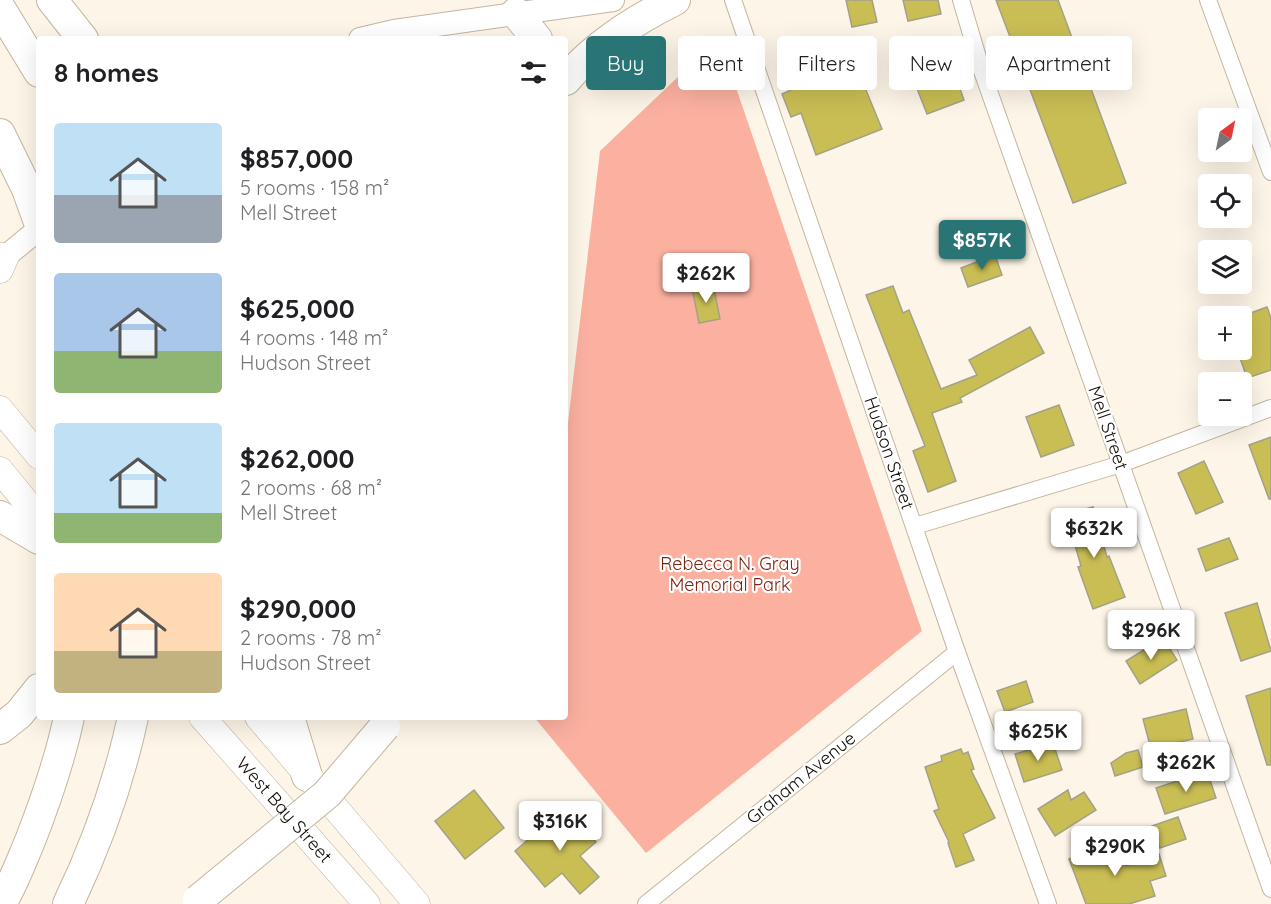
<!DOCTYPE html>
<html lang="en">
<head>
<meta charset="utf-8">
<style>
	body { margin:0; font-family:Quicksand,sans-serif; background:#f6f6f6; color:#202124; height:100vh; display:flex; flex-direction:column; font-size:22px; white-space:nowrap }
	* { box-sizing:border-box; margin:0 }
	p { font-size:20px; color:#757577 }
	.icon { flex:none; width:33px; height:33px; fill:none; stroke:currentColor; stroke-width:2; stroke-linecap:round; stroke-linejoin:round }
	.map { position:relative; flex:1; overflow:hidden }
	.panel { position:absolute; left:36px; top:36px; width:532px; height:684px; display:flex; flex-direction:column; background:#fff; border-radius:6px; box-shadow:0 6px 24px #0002 }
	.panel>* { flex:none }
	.banner { position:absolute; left:586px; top:36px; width:570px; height:54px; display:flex; gap:12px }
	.needle { width:39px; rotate:33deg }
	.tools { position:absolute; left:1198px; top:108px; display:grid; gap:12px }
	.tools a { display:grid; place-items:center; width:54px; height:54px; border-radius:6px; background:#fff; box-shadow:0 6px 24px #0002; font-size:30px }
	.price { position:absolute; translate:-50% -51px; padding:0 14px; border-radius:6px; background:#fff; color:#222; font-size:20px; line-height:39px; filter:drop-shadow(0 2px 3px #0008) }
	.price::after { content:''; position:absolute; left:50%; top:36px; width:18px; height:14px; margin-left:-9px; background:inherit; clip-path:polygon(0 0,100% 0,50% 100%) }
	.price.active { background:#297475; color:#fff }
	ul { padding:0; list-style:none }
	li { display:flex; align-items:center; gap:18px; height:150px; padding:0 18px }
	li span { display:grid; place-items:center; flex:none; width:168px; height:120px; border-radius:6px; color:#555 }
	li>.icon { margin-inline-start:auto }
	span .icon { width:72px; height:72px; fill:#fffc; stroke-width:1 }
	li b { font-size:26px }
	h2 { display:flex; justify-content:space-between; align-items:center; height:72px; padding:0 18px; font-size:26px }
	.chip { padding:0 21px; border-radius:6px; background:#fff; box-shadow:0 6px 24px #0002; font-size:21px; line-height:54px }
	.chip.active { background:#297475; color:#fff }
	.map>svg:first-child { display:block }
	.green { fill:#fcb1a0 }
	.building { fill:#c9be54; stroke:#a3a189; stroke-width:1.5 }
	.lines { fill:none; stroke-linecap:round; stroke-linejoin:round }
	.street-casing { stroke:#c3b6a0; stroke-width:18 }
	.secondary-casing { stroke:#c3b6a0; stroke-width:24 }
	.primary-casing { stroke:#c3b6a0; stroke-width:27 }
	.highway-casing { stroke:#c3b6a0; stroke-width:32 }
	.street { stroke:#fff; stroke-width:16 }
	.secondary { stroke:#fff; stroke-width:22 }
	.primary { stroke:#fff; stroke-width:26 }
	.highway { stroke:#fff; stroke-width:30 }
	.highway-bridge-casing { stroke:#c3b6a0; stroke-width:32; stroke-linecap:butt }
	.highway-bridge { stroke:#fff; stroke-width:30 }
	.labels { text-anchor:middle; stroke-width:4.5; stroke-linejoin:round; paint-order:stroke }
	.street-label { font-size:18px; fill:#110d06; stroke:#fff }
	.park-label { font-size:18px; fill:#7c2311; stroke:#fff }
</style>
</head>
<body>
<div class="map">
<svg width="1271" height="904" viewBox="0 0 1271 904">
	<rect width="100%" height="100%" fill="#fdf5e7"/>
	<polygon class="green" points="719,38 922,631 646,853 534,717 566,717 566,440 600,151"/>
	<g class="building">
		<polygon points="846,0 872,0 877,22 852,27"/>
		<polygon points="903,0 938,0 941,14 908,21"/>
		<polygon points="996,0 1058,0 1126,183 1073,203"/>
		<polygon points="954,72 964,100 927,114 916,86"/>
		<polygon points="859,73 882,129 816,155 801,113 791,117 782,94 817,79 820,88"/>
		<polygon points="995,255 1002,275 968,287 961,268"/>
		<polygon points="713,284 720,319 699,323 692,288"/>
		<polygon points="893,286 903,313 909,310 941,389 977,375 969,360 1030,327 1044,353 960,398 962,402 932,413 956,481 928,492 913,451 925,446 866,295"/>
		<polygon points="1267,307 1271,318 1271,370 1247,378 1239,355 1242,354 1242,316"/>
		<polygon points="1059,405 1074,445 1041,457 1026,417"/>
		<polygon points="1271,437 1271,499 1269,499 1249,445"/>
		<polygon points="1204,461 1223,502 1196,514 1178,473"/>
		<polygon points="1093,507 1107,557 1109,556 1125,597 1093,609 1078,567 1081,566 1066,514"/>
		<polygon points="1229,538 1238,559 1206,571 1198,549"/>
		<polygon points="1257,603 1271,651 1241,661 1225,613"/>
		<polygon points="1163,638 1177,660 1140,684 1126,661"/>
		<polygon points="1026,681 1033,702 1005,712 997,691"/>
		<polygon points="1271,688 1271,765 1267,765 1246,696"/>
		<polygon points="1186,709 1193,739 1151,749 1143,719"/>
		<polygon points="1053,743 1062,770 1024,782 1015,754"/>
		<polygon points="961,749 963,754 968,752 974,769 971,770 995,818 963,834 974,860 956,867 948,843 949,842 934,811 939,809 925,767 942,761 941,756"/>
		<polygon points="1138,750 1143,767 1115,776 1111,763 1126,753"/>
		<polygon points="1207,771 1216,798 1165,814 1156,788"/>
		<polygon points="474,790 504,828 465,859 435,821"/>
		<polygon points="1068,790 1071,800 1084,792 1096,810 1055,836 1038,809"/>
		<polygon points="566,807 596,842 580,856 599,877 580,894 562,873 545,887 515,851"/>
		<polygon points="1178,817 1186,839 1160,848 1152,826"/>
		<polygon points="1116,842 1126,866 1159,854 1166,876 1150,881 1155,896 1129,904 1086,904 1069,859"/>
	</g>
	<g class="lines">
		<defs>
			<g id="street">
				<polyline points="733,0 957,652 1048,904"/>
				<polyline points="961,0 982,71 1271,889"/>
				<polyline points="1208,0 1271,172"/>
				<polyline points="915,526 1121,464 1271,408"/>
				<polyline points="646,904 957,652"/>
			</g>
			<g id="secondary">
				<polyline points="360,39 394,31 613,0"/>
				<polyline points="0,261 39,229"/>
			</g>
			<g id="primary">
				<polyline points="0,256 6,256 0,270"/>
				<polyline points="0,409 39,456"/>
				<polyline points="0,470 39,518"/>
				<path id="s1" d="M202 717 367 904"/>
				<polyline points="258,717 417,904"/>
			</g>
			<g id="highway">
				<polyline points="52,0 83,39"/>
				<polyline points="0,8 39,72"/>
				<polyline points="516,13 537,39"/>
				<path d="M566 80C594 45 635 20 675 0"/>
				<polyline points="0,134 27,189 39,222"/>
				<polyline points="0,516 39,539"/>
				<polyline points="289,717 307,776"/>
				<polyline points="0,729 19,714 39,689"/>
				<path d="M1 904C13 884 21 862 30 841 46 800 60 760 69 717"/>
				<path d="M68 904C97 844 119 782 133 717"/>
			</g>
		</defs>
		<use href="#street" class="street-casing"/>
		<use href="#secondary" class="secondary-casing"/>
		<use href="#primary" class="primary-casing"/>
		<use href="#highway" class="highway-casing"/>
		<use href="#street" class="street"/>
		<use href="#secondary" class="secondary"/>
		<use href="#primary" class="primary"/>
		<use href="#highway" class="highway"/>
		<defs>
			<polyline id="highway-bridge" points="198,900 327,794 385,726"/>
		</defs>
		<use href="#highway-bridge" class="highway-bridge-casing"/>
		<use href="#highway-bridge" class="highway-bridge"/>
	</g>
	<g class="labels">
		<g class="street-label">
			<text transform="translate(1108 428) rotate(71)" y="6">Mell Street</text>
			<text transform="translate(889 453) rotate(71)" y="6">Hudson Street</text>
			<text transform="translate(801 778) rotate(-39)" y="6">Graham Avenue</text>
			<text dy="6" stroke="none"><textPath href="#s1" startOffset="124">West Bay Street</textPath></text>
		</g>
		<g class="park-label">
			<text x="730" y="570">Rebecca N. Gray<tspan x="730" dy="21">Memorial Park</tspan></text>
		</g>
	</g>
</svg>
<div class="tools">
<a><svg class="needle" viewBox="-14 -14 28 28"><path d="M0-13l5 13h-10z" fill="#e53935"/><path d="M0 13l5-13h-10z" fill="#757577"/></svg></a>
<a><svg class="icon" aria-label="locate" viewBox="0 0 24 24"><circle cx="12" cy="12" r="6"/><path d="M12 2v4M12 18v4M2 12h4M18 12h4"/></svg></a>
<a><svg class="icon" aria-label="layers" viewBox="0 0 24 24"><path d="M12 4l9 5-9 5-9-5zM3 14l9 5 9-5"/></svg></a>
<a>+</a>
<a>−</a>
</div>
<b class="price active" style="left:982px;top:271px">$857K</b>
<b class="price" style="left:706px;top:304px">$262K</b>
<b class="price" style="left:1094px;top:559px">$632K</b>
<b class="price" style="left:1151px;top:661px">$296K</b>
<b class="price" style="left:1038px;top:762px">$625K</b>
<b class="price" style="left:1186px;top:793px">$262K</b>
<b class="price" style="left:560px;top:852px">$316K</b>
<b class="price" style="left:1115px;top:877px">$290K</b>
<div class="banner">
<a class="chip active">Buy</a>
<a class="chip">Rent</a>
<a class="chip">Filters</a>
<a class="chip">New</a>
<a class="chip">Apartment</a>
</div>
<section class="panel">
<h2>8 homes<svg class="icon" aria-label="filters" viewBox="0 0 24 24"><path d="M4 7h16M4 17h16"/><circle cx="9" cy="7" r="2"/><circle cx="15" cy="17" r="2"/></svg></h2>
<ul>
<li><span style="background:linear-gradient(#bfe0f5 60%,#9aa5b1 0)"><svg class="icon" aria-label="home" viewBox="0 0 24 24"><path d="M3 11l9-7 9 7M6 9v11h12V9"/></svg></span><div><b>$857,000</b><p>5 rooms · 158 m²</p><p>Mell Street</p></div></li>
<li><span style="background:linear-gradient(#a9c7e8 65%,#8fb573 0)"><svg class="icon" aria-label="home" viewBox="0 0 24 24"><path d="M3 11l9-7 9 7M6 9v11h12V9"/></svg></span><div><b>$625,000</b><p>4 rooms · 148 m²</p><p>Hudson Street</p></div></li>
<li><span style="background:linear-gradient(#bfe0f5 75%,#8fb573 0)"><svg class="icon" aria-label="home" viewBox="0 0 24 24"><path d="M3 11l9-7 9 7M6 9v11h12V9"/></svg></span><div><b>$262,000</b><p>2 rooms · 68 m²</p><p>Mell Street</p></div></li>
<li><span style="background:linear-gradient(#ffd9b3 65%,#c2b280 0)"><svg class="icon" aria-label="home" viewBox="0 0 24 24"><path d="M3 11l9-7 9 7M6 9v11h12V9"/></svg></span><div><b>$290,000</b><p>2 rooms · 78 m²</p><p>Hudson Street</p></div></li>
</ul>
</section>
</div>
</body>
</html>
